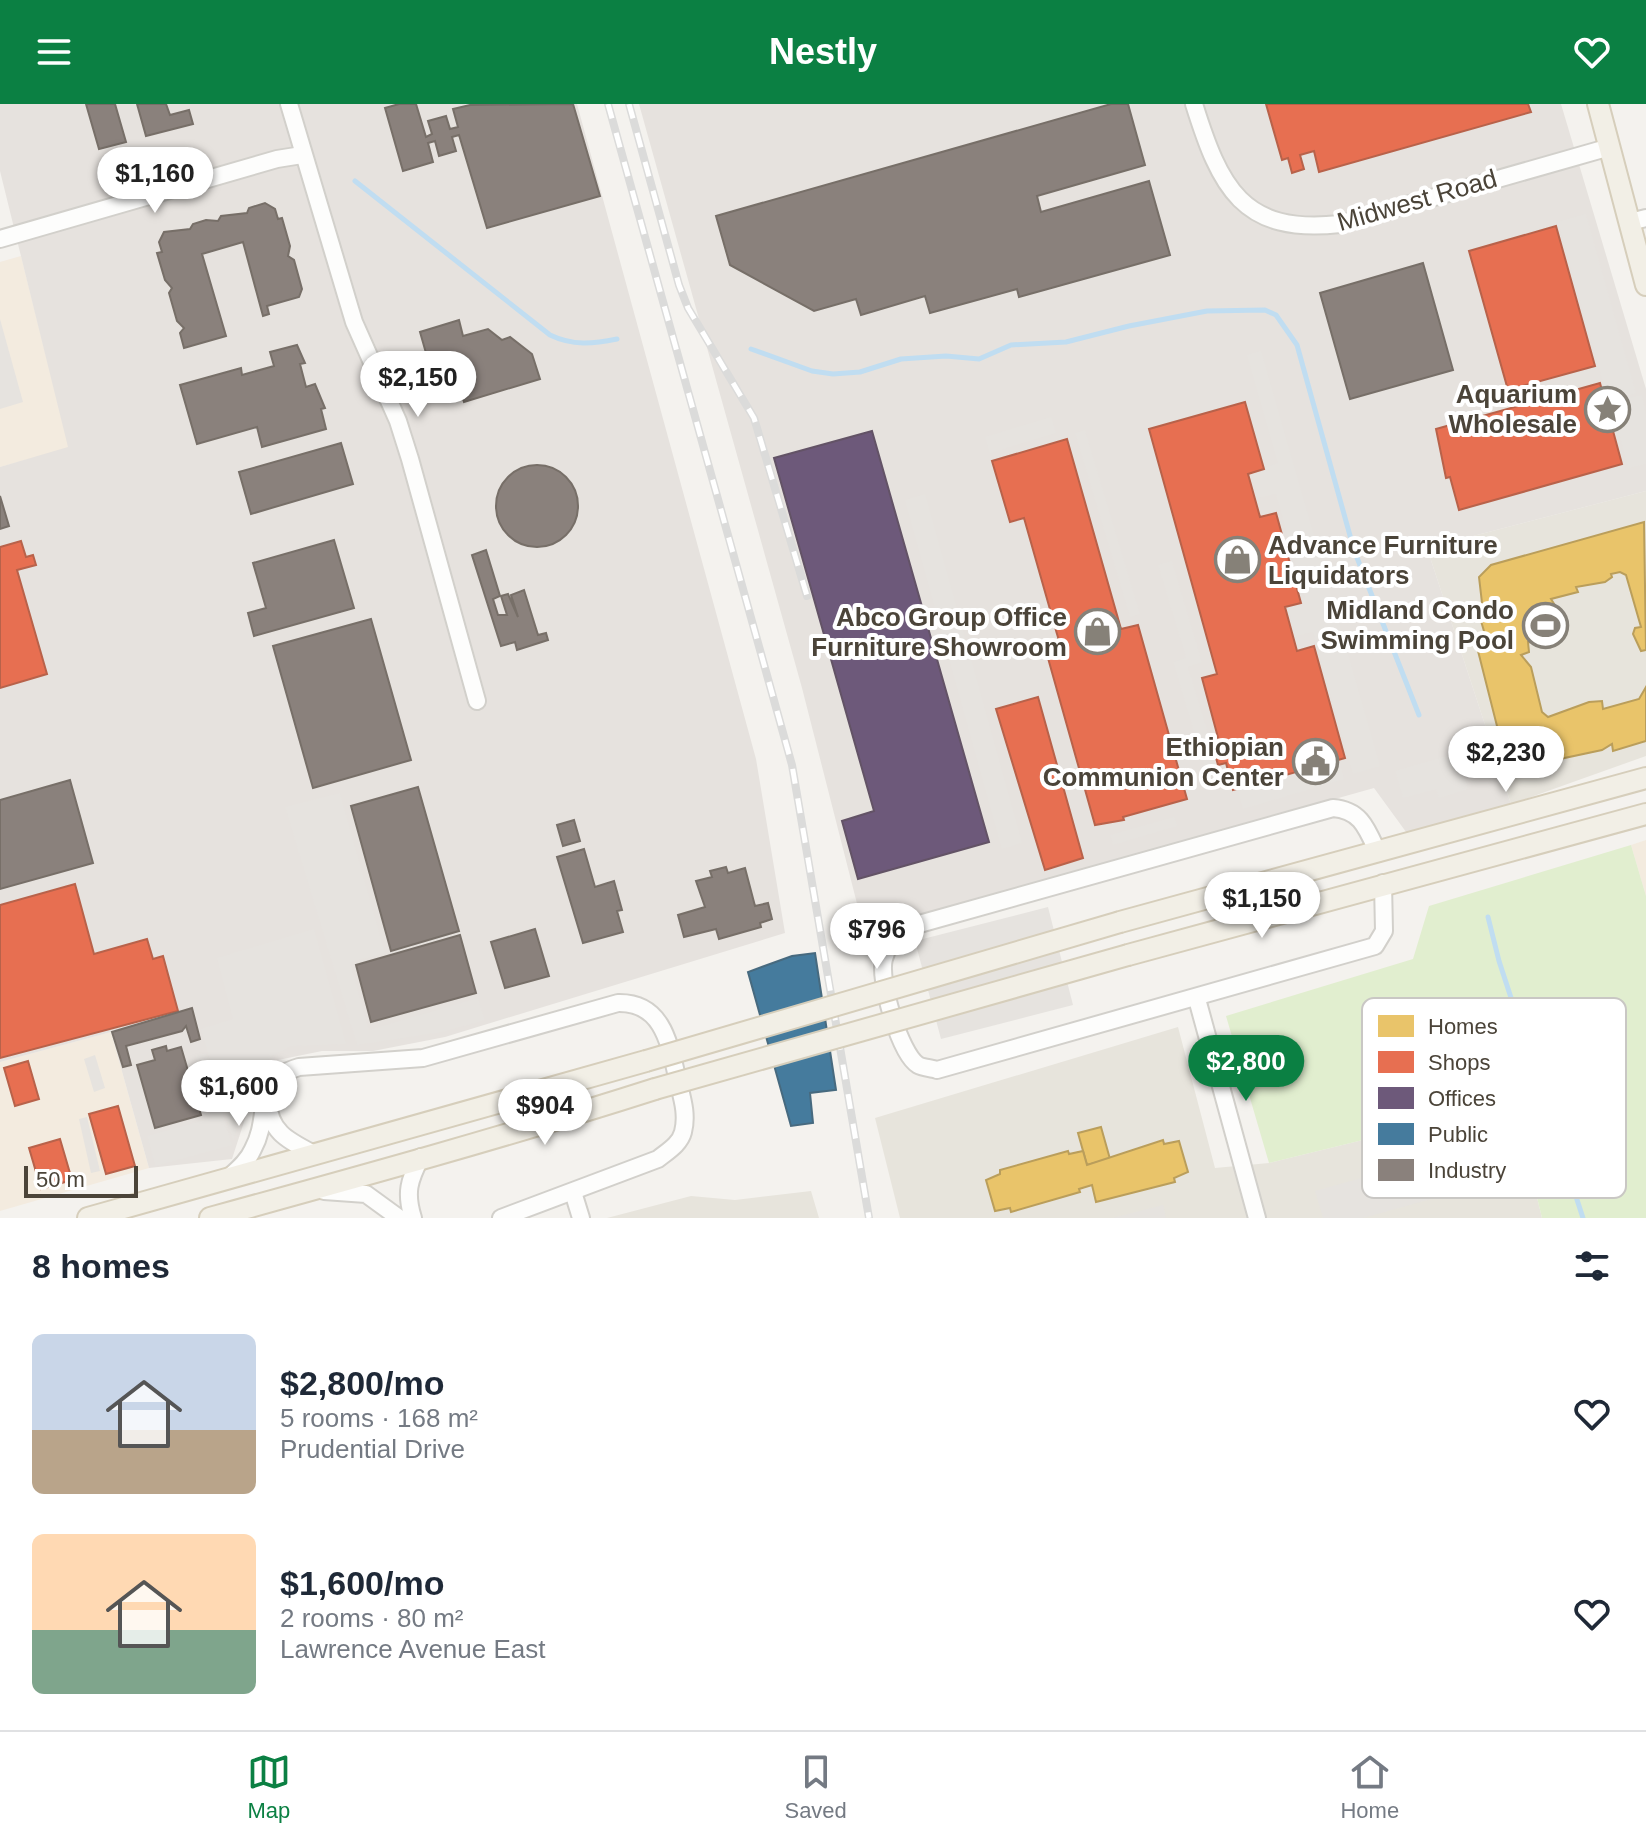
<!DOCTYPE html>
<html lang="en">
<head>
<meta charset="utf-8">
<style>
	body { margin:0; font-family:Helvetica,sans-serif; background:#f6f6f7; color:#1f2937; height:100vh; display:flex; flex-direction:column; font-size:30px; white-space:nowrap }
	* { box-sizing:border-box; margin:0 }
	p { font-size:26px; color:#747a83 }
	.icon { flex:none; width:44px; height:44px; fill:none; stroke:currentColor; stroke-width:2; stroke-linecap:round; stroke-linejoin:round }
	.map { position:relative; height:1114px; overflow:hidden }
	.sheet { display:flex; flex-direction:column; background:#fff; flex:1 }
	.sheet>* { flex:none }
	.scale { position:absolute; left:24px; bottom:20px; width:114px; box-sizing:border-box; padding-left:8px; border:4px solid #4b4439; border-top:0; font-size:22px; line-height:28px; white-space:nowrap; color:#4b4439; -webkit-text-stroke:6px #fff; paint-order:stroke }
	.price { position:absolute; translate:-50% -68px; padding:0 18px; border-radius:28px; background:#fff; color:#222; font-size:26px; line-height:52px; filter:drop-shadow(0 2px 4px #0008) }
	.price::after { content:''; position:absolute; left:50%; top:48px; width:24px; height:18px; margin-left:-12px; background:inherit; clip-path:polygon(0 0,100% 0,50% 100%) }
	.price.on { background:#0b8043; color:#fff }
	ul { padding:0; list-style:none }
	li { display:flex; align-items:center; gap:24px; height:200px; padding:0 32px }
	li span { display:grid; place-items:center; flex:none; width:224px; height:160px; border-radius:12px; color:#555 }
	li>.icon { margin-inline-start:auto }
	span .icon { width:96px; height:96px; fill:#fffc; stroke-width:1 }
	li b { font-size:34px }
	h2 { display:flex; justify-content:space-between; align-items:center; height:96px; padding:0 32px; font-size:34px }
	header { display:flex; justify-content:space-between; align-items:center; height:104px; padding:0 32px; background:#0b8043; color:#fff; font-size:36px; font-weight:800 }
	.tab-bar { display:flex; justify-content:space-around; align-items:center; height:112px; border-top:2px solid #e0e1e3; background:#fff; font-size:22px; color:#747a83 }
	.tab-bar a { display:grid; justify-items:center; gap:4px }
	.tab-bar .on { color:#0b8043 }
	.map>svg:first-child { display:block }
	.residential { fill:#e7e4dc }
	.commercial { fill:#f3ebdf }
	.industrial { fill:#e6e2de }
	.green { fill:#e1eecf }
	.parking { fill:#e6e3df }
	.homes { fill:#e9c46a; stroke:#ba9e5b; stroke-width:2 }
	.shops { fill:#e76f51; stroke:#b8624a; stroke-width:2 }
	.offices { fill:#6d597a; stroke:#635366; stroke-width:2 }
	.public { fill:#457b9d; stroke:#476a7f; stroke-width:2 }
	.industry { fill:#8a817c; stroke:#776f68; stroke-width:2 }
	.lines { fill:none; stroke-linecap:round; stroke-linejoin:round }
	.stream { stroke:#c0ddf1; stroke-width:5 }
	.minor-casing { stroke:#d2d0cb; stroke-width:20 }
	.major-casing { stroke:#d6cebb; stroke-width:24 }
	.minor { stroke:#fdfdfc; stroke-width:16 }
	.major { stroke:#f2efe6; stroke-width:20 }
	.rail-casing { stroke:#dbdbda; stroke-width:8 }
	.rail { stroke:#fff; stroke-width:5; stroke-dasharray:15; stroke-linecap:butt }
	.major-bridge-casing { stroke:#d6cebb; stroke-width:24; stroke-linecap:butt }
	.major-bridge { stroke:#f2efe6; stroke-width:20 }
	.labels { text-anchor:middle; stroke-width:8; stroke-linejoin:round; paint-order:stroke }
	.street-label { font-size:26px; fill:#4b4439; stroke:#fff }
	.poi-label { font-size:26px; font-weight:bold; fill:#4b4439; stroke:#fff; text-anchor:end }
	.key { fill:#fff; stroke:#c9c7c4; stroke-width:2 }
	.key-label { font-size:22px; fill:#4b4439 }
</style>
</head>
<body>
<header><svg class="icon" aria-label="menu" viewBox="0 0 24 24"><path d="M4 6h16M4 12h16M4 18h16"/></svg>Nestly<svg class="icon" aria-label="heart" viewBox="0 0 24 24"><path d="M12 20l-8-8c-3-5 5-10 8-4 3-6 11-1 8 4z"/></svg></header>
<div class="map">
<svg width="1646" height="1114" viewBox="0 0 1646 1114">
	<rect width="100%" height="100%" fill="#f4f2ee"/>
	<g class="residential">
		<polygon points="1646,387 1646,652 1511,700 1427,444"/>
		<polygon points="1178,923 1215,1064 1269,1059 1514,999 1542,1114 900,1114 875,1014"/>
		<polygon points="811,1087 819,1114 607,1114 691,1092 735,1096"/>
	</g>
	<g class="commercial">
		<polygon points="21,152 69,344 0,363 0,158"/>
		<polygon points="1646,736 1646,792 1631,741"/>
		<polygon points="111,928 149,1064 0,1107 0,958"/>
	</g>
	<g class="industrial">
		<polygon points="0,0 577,0 756,655 785,829 445,933 373,947 322,947 273,957 254,987 232,1055 149,1064 111,928 0,958 0,363 68,343 0,67"/>
		<polygon points="639,0 1561,0 1646,285 1646,387 1427,444 1511,700 1409,732 1374,684 864,827 802,584"/>
	</g>
	<polygon class="green" points="1631,741 1646,792 1646,1114 1542,1114 1514,999 1269,1059 1226,912 1413,855 1429,802"/>
	<g class="parking">
		<polygon points="1586,110 1636,289 1608,297 1558,118"/>
		<polygon points="0,215 23,298 0,305"/>
		<polygon points="1261,247 1380,662 1353,670 1313,528 1296,532 1287,499 1305,494 1276,390 1258,394 1251,368 1278,359 1247,251"/>
		<polygon points="1642,291 1646,310 1646,360 1628,364 1613,307 1620,296"/>
		<polygon points="1051,313 1056,329 990,349 985,333"/>
		<polygon points="1085,326 1140,510 1130,513 1075,329"/>
		<polygon points="925,390 1022,739 1002,745 905,396"/>
		<polygon points="1172,457 1202,558 1188,563 1224,681 1211,685 1173,558 1186,554 1158,461"/>
		<polygon points="1458,649 1468,685 1439,694 1436,685 1403,694 1395,667"/>
		<polygon points="1339,656 1344,675 1243,705 1238,687"/>
		<polygon points="340,689 385,849 350,858 369,926 478,894 485,916 442,928 357,941 285,703"/>
		<polygon points="1174,713 1177,722 1113,741 1110,731"/>
		<polygon points="1048,803 1073,901 941,935 915,837"/>
		<polygon points="314,825 346,940 291,942 272,952 255,971 233,1036 201,925 233,915 217,854"/>
		<polygon points="206,949 232,1041 155,1062 147,1032 212,1014 195,952"/>
		<polygon points="95,951 105,984 94,988 84,955"/>
		<polygon points="87,1013 100,1067 91,1069 79,1015"/>
		<polygon points="1516,1015 1534,1079 1514,1085 1510,1073 1363,1114 1323,1114 1315,1087 1505,1034 1502,1019"/>
		<polygon points="1163,1101 1166,1114 1112,1114"/>
	</g>
	<g class="homes">
		<polygon points="1644,418 1646,546 1641,547 1633,530 1635,524 1641,523 1626,471 1620,468 1611,470 1612,473 1605,478 1576,483 1578,488 1551,495 1561,511 1560,527 1549,539 1528,538 1529,548 1521,551 1531,563 1542,608 1548,613 1589,598 1602,597 1603,605 1639,595 1646,583 1646,637 1613,647 1612,640 1602,646 1555,656 1553,649 1540,653 1534,660 1513,661 1507,640 1504,641 1499,630 1476,539 1486,534 1481,517 1484,516 1479,473 1491,461"/>
		<polygon points="1101,1023 1110,1055 1087,1061 1078,1029"/>
		<polygon points="1163,1036 1164,1040 1179,1037 1188,1068 1174,1074 1175,1078 1096,1098 1092,1081 1079,1085 1080,1088 1011,1108 1010,1104 995,1107 986,1076 1000,1070 1000,1066 1068,1047 1069,1050 1083,1047 1087,1061"/>
	</g>
	<g class="shops">
		<polygon points="1266,0 1528,0 1531,8 1319,68 1314,47 1300,51 1304,65 1292,69 1288,54 1282,56"/>
		<polygon points="1556,122 1595,262 1508,286 1469,147"/>
		<polygon points="1600,279 1622,360 1459,406 1450,373 1446,374 1436,325"/>
		<polygon points="1245,298 1264,365 1248,370 1260,413 1276,409 1301,499 1285,503 1297,547 1314,542 1345,654 1233,686 1226,659 1218,661 1213,643 1220,641 1202,574 1217,570 1149,325"/>
		<polygon points="1067,335 1121,525 1138,521 1187,695 1123,713 1124,716 1095,721 1046,547 1061,543 1057,530 1024,414 1010,418 992,357"/>
		<polygon points="21,437 26,453 33,451 36,461 17,466 47,570 0,584 0,443"/>
		<polygon points="1038,593 1083,754 1045,766 996,605"/>
		<polygon points="75,780 94,850 147,835 153,855 163,852 178,907 0,954 0,801"/>
		<polygon points="28,957 39,995 15,1002 4,964"/>
		<polygon points="118,1002 135,1062 106,1070 89,1010"/>
		<polygon points="60,1035 72,1076 41,1085 29,1044"/>
	</g>
	<polygon class="offices" points="872,327 989,738 858,775 842,717 874,707 774,354"/>
	<polygon class="public" points="815,849 836,986 810,989 813,1019 791,1022 748,868 792,852"/>
	<g class="industry">
		<polygon points="86,0 115,0 126,38 99,45"/>
		<polygon points="137,0 166,0 170,11 189,6 193,20 146,32"/>
		<polygon points="399,0 416,0 426,33 432,30 428,17 446,12 450,25 458,23 453,5 470,1 573,0 600,92 487,124 459,31 452,33 456,47 439,52 435,37 428,39 433,58 403,67 385,4"/>
		<polygon points="1111,0 1128,0 1145,61 1037,92 1041,108 1149,77 1170,151 1019,193 1017,185 930,209 925,192 861,211 856,195 814,207 730,161 716,112"/>
		<polygon points="265,99 275,105 278,115 282,114 290,142 288,152 294,156 302,185 299,193 267,202 269,210 263,212 243,138 202,150 226,232 184,244 180,229 184,224 177,217 169,189 172,184 165,176 157,149 162,148 159,138 164,128 190,125 193,120 206,116 218,117 221,112 247,109 249,104"/>
		<polygon points="1423,159 1453,266 1350,295 1320,189"/>
		<polygon points="459,216 463,232 488,225 502,236 510,233 532,250 540,275 464,298 460,284 438,291 420,228"/>
		<polygon points="297,241 305,259 300,260 306,283 315,280 325,304 321,305 326,325 262,343 257,323 197,340 180,281 241,264 242,271 274,262 270,248"/>
		<polygon points="341,339 353,380 251,410 239,368"/>
		<circle cx="537" cy="402" r="41"/>
		<polygon points="0,392 9,422 0,425"/>
		<polygon points="334,436 354,504 254,532 248,509 266,504 253,459"/>
		<polygon points="486,446 500,492 493,495 498,511 507,511 501,492 508,490 518,513 511,491 524,486 538,531 546,529 548,536 517,546 515,538 501,542 472,451"/>
		<polygon points="371,515 411,656 313,684 273,542"/>
		<polygon points="70,676 93,759 0,785 0,696"/>
		<polygon points="418,683 459,827 391,847 351,702"/>
		<polygon points="574,716 580,737 563,742 557,721"/>
		<polygon points="584,745 595,783 614,777 622,806 617,807 623,828 583,839 557,753"/>
		<polygon points="726,763 728,769 745,764 755,802 768,799 772,815 760,819 761,823 719,835 716,825 684,833 678,811 705,803 696,777 712,773 710,767"/>
		<polygon points="535,825 549,872 505,884 491,838"/>
		<polygon points="460,831 476,889 371,918 356,861"/>
		<polygon points="192,904 200,935 191,938 186,922 182,927 126,942 131,961 123,963 112,928"/>
		<polygon points="166,942 167,947 181,943 201,1011 155,1024 137,961 155,956 152,946"/>
	</g>
	<g class="lines">
		<g class="stream">
			<path d="M355 77 550 231C573 242 593 240 617 235"/>
			<polyline points="751,245 812,267 833,270 860,268 901,255 946,252 979,255 1011,241 1066,238 1129,222 1207,207 1265,206 1276,211 1297,241 1354,446 1419,611"/>
			<polyline points="1488,813 1499,857 1583,1114"/>
		</g>
		<defs>
			<g id="minor">
				<polyline points="289,0 354,218 398,317 410,355 477,597"/>
				<path d="M1194 0C1220 83 1242 131 1340 120L1610 43"/>
				<polyline points="1630,118 1646,114"/>
				<polyline points="0,135 277,55 302,51"/>
				<path d="M1378 749C1367 725 1361 706 1333 704L905 824C896 833 887 842 884 855 878 875 900 950 918 961 923 964 932 964 937 966L1375 842 1384 827 1383 779"/>
				<polyline points="1197,895 1257,1114"/>
				<path d="M268 997C269 1028 289 1037 314 1050"/>
				<path d="M228 1074C237 1066 248 1057 253 1045 272 1010 251 977 299 963L423 954 618 899C662 898 669 938 677 973 681 991 688 1009 683 1028 680 1040 668 1047 658 1055L501 1114"/>
				<polyline points="324,1087 366,1090 399,1114"/>
				<polyline points="573,1088 581,1114"/>
				<path d="M413 1114C405 1089 409 1076 421 1053"/>
			</g>
			<g id="major">
				<polyline points="1598,0 1646,181"/>
				<polyline points="1120,818 1646,674"/>
				<polyline points="1128,851 1646,710"/>
				<polyline points="88,1114 646,957"/>
				<path d="M210 1114C359 1073 508 1032 655 985"/>
			</g>
		</defs>
		<use href="#minor" class="minor-casing"/>
		<use href="#major" class="major-casing"/>
		<use href="#minor" class="minor"/>
		<use href="#major" class="major"/>
		<defs>
			<g id="rail">
				<polyline points="608,0 792,661 869,1114"/>
				<polyline points="629,0 679,181 688,204 754,314 807,492"/>
			</g>
		</defs>
		<use href="#rail" class="rail-casing"/>
		<use href="#rail" class="rail"/>
		<defs>
			<g id="major-bridge">
				<polyline points="646,957 1120,818"/>
				<polyline points="655,985 1128,851"/>
			</g>
		</defs>
		<use href="#major-bridge" class="major-bridge-casing"/>
		<use href="#major-bridge" class="major-bridge"/>
	</g>
	<defs>
		<symbol id="sight-ring" viewBox="-11 -11 22 22"><circle r="9.5" fill="#fff" stroke="#868178" stroke-width="1.5"/><path d="M0-6L1.8-2.2L6-1.7L2.9 1.2L3.7 5.4L0 3.3L-3.7 5.4L-2.9 1.2L-6-1.7L-1.8-2.2Z" fill="#868178"/></symbol>
		<symbol id="shop-ring" viewBox="-11 -11 22 22"><circle r="9.5" fill="#fff" stroke="#868178" stroke-width="1.5"/><path d="M-5-2.5h2.3a2.7 3.5 0 0 1 5.4 0H5L5.5 6h-11ZM-1.5-2.5h3a1.5 2.3 0 0 0-3 0Z" fill="#868178"/></symbol>
		<symbol id="stadium-ring" viewBox="-11 -11 22 22"><circle r="9.5" fill="#fff" stroke="#868178" stroke-width="1.5"/><path d="M0-5a6.5 5 0 1 0 0 10a6.5 5 0 1 0 0-10ZM-3.5-1.8h7v3.6h-7Z" fill="#868178"/></symbol>
		<symbol id="civic-ring" viewBox="-11 -11 22 22"><circle r="9.5" fill="#fff" stroke="#868178" stroke-width="1.5"/><path d="M-.6-6.5H3V-4.5H.6V-3L4-1V1h2V6H-6V1h2V-1L-.6-3ZM-1.2 2.5V6h2.4V2.5Z" fill="#868178"/></symbol>
	</defs>
	<g fill-rule="evenodd">
		<use href="#sight-ring" x="1582" y="280" width="51" height="51"/>
		<use href="#shop-ring" x="1212" y="430" width="51" height="51"/>
		<use href="#stadium-ring" x="1520" y="496" width="51" height="51"/>
		<use href="#shop-ring" x="1072" y="502" width="51" height="51"/>
		<use href="#civic-ring" x="1290" y="632" width="51" height="51"/>
	</g>
	<g class="labels">
		<g class="street-label">
			<text transform="translate(1417 96) rotate(-16)" y="9">Midwest Road</text>
		</g>
		<g class="poi-label">
			<text x="1577" y="299">Aquarium<tspan x="1577" dy="30">Wholesale</tspan></text>
			<text x="1268" y="450" text-anchor="start">Advance Furniture<tspan x="1268" dy="30">Liquidators</tspan></text>
			<text x="1514" y="515">Midland Condo<tspan x="1514" dy="30">Swimming Pool</tspan></text>
			<text x="1067" y="522">Abco Group Office<tspan x="1067" dy="30">Furniture Showroom</tspan></text>
			<text x="1284" y="652">Ethiopian<tspan x="1284" dy="30">Communion Center</tspan></text>
		</g>
	</g>
	<rect x="1362" y="894" width="264" height="200" rx="12" class="key"/>
	<rect x="1378" y="911" width="36" height="22" fill="#e9c46a"/>
	<rect x="1378" y="947" width="36" height="22" fill="#e76f51"/>
	<rect x="1378" y="983" width="36" height="22" fill="#6d597a"/>
	<rect x="1378" y="1019" width="36" height="22" fill="#457b9d"/>
	<rect x="1378" y="1055" width="36" height="22" fill="#8a817c"/>
	<g class="key-label">
		<text x="1428" y="930">Homes</text>
		<text x="1428" y="966">Shops</text>
		<text x="1428" y="1002">Offices</text>
		<text x="1428" y="1038">Public</text>
		<text x="1428" y="1074">Industry</text>
	</g>
</svg>
<div class="scale">50 m</div>
<b class="price" style="left:155px;top:111px">$1,160</b>
<b class="price" style="left:418px;top:315px">$2,150</b>
<b class="price" style="left:1506px;top:690px">$2,230</b>
<b class="price" style="left:1262px;top:836px">$1,150</b>
<b class="price" style="left:877px;top:867px">$796</b>
<b class="price on" style="left:1246px;top:999px">$2,800</b>
<b class="price" style="left:239px;top:1024px">$1,600</b>
<b class="price" style="left:545px;top:1043px">$904</b>
</div>
<section class="sheet">
<h2>8 homes<svg class="icon" aria-label="filters" viewBox="0 0 24 24"><path d="M4 7h16M4 17h16"/><circle cx="9" cy="7" r="2"/><circle cx="15" cy="17" r="2"/></svg></h2>
<ul>
<li><span style="background:linear-gradient(#c9d6e8 60%,#b9a48a 0)"><svg class="icon" aria-label="home" viewBox="0 0 24 24"><path d="M3 11l9-7 9 7M6 9v11h12V9"/></svg></span><div><b>$2,800/mo</b><p>5 rooms · 168 m²</p><p>Prudential Drive</p></div><svg class="icon" aria-label="heart" viewBox="0 0 24 24"><path d="M12 20l-8-8c-3-5 5-10 8-4 3-6 11-1 8 4z"/></svg></li>
<li><span style="background:linear-gradient(#ffd9b3 60%,#7fa58c 0)"><svg class="icon" aria-label="home" viewBox="0 0 24 24"><path d="M3 11l9-7 9 7M6 9v11h12V9"/></svg></span><div><b>$1,600/mo</b><p>2 rooms · 80 m²</p><p>Lawrence Avenue East</p></div><svg class="icon" aria-label="heart" viewBox="0 0 24 24"><path d="M12 20l-8-8c-3-5 5-10 8-4 3-6 11-1 8 4z"/></svg></li>
</ul>
</section>
<nav class="tab-bar">
<a class="on"><svg class="icon" aria-label="map" viewBox="0 0 24 24"><path d="M3 6l6-2 6 2 6-2v14l-6 2-6-2-6 2zM9 4v14M15 6v14"/></svg>Map</a>
<a><svg class="icon" aria-label="saved" viewBox="0 0 24 24"><path d="M7 4h10v16l-5-4-5 4z"/></svg>Saved</a>
<a><svg class="icon" aria-label="home" viewBox="0 0 24 24"><path d="M3 11l9-7 9 7M6 9v11h12V9"/></svg>Home</a>
</nav>
</body>
</html>
